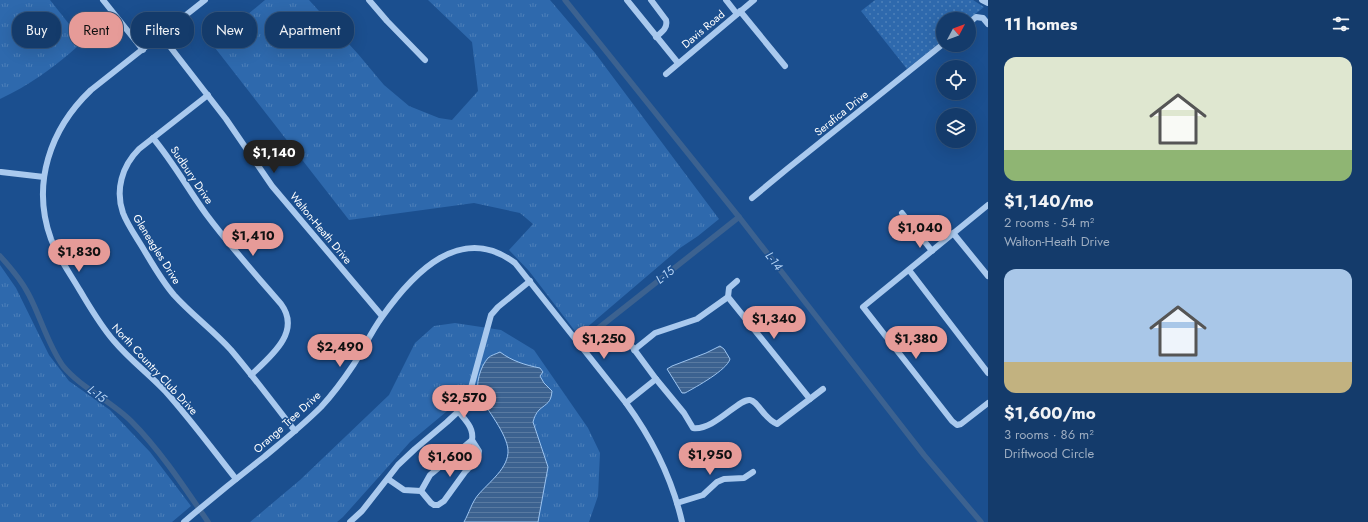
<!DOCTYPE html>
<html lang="en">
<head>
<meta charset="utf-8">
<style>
	body { margin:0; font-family:Jost,sans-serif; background:#214673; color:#f1f3f6; height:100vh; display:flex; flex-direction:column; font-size:15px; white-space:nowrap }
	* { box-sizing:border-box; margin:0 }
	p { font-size:13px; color:#9dadc1 }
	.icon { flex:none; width:22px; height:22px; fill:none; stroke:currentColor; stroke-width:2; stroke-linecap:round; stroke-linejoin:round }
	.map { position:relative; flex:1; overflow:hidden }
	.sheet { display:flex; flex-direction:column; background:#143b6b; width:380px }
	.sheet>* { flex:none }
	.banner { position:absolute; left:12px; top:12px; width:380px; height:36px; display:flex; gap:8px }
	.needle { width:26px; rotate:49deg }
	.buttons { position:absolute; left:936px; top:12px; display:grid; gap:8px }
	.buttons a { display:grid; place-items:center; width:40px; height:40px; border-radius:50%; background:#143b6b; box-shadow:0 4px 16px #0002,0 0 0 1px #33557e; font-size:20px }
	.price { position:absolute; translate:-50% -34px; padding:0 9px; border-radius:14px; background:#e69b98; color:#111; font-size:13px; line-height:26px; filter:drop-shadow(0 1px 2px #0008) }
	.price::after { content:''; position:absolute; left:50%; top:24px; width:12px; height:9px; margin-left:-6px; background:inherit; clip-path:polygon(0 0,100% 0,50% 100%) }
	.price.current { background:#222; color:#fff }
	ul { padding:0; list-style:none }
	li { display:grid; align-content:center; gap:8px; height:212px; padding:0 16px }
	li span { display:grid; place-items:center; height:124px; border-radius:12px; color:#555 }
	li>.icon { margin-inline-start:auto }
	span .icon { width:72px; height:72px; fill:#fffc; stroke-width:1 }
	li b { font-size:17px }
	h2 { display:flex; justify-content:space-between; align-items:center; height:48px; padding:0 16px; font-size:17px }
	.chip { padding:0 14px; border-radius:16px; background:#143b6b; box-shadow:0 4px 16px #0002,0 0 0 1px #33557e; font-size:14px; line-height:36px }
	.chip.current { background:#e69b98; color:#111 }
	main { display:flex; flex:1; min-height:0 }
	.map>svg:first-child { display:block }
	.grass { fill:url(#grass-tufts) }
	.park { fill:url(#park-dots) }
	.water { fill:url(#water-rules); stroke:#9cc4f0 }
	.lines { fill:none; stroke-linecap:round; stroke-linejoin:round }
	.canal { stroke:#3c6290; stroke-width:5.5 }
	.minor { stroke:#a9c9ee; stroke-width:6 }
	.labels { text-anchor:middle; stroke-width:3; stroke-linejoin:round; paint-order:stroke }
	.street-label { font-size:11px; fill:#fff; stroke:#1b4f8f }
	.water-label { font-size:12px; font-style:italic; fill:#b5d3f5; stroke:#1b4f8f }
</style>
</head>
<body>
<main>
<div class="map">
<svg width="988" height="522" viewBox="0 0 988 522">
	<defs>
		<pattern id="grass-tufts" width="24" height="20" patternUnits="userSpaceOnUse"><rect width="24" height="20" fill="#2e69ad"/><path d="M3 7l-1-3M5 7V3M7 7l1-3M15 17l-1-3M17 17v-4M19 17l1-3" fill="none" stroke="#4d80b9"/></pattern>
		<pattern id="park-dots" width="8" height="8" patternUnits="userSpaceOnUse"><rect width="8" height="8" fill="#2e69ad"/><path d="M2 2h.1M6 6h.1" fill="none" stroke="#4d80b9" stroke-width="1.8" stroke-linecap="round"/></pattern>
		<pattern id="water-rules" width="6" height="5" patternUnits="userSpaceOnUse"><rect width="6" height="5" fill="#3c6290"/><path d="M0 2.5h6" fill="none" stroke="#597aa1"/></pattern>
	</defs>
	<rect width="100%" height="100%" fill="#1b4f8f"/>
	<g class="grass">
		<path d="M0 0H50L69 24 78 46C55 67 28 86 0 99Z"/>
		<polygon points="265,0 309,0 358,54 384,85 409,106 439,118 452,120 478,91 472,42 428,0 550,0 595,53 719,219 698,236 680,248 578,335 529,271 509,250 533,224 520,213 474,203 349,220 212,44"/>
		<polygon points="0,265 16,288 49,355 69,381 110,410 150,452 191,506 172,522 0,522"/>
		<path d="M455 323 501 330 534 350 588 428 600 453 598 496 589 522H464C469 513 472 502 478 495 489 482 509 468 508 450 507 434 487 409 479 396L477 391 465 388 452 407 410 442 343 517 337 522H250L300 480 389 395 415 343 434 326Z"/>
	</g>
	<polygon class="park" points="875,0 973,0 984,7 969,19 943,19 943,40 907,69 861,11"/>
	<g class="water">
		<path d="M720 346 724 349 730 359C727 370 696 387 685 393H682L667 369 672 366 706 353Z"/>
		<path d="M500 352C512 361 525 365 540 368L543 372 540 376 544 383 552 391C551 403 547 403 539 410 536 413 534 418 533 422L548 467 538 522H464C469 513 472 502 478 495 489 482 509 468 508 450 507 434 487 409 479 396 475 385 480 367 488 358 491 355 496 354 500 352Z"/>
	</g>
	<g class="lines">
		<g class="canal">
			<polyline points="565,0 739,217 924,455 981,522"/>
			<path d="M0 256C11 268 22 281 29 295 41 318 48 345 63 366 80 387 111 401 131 421 160 450 185 488 208 522"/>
			<polyline points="591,334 739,217"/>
		</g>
		<g class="minor">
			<polyline points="103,0 143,50"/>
			<path d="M205 0 91 90C50 129 31 184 51 239 58 257 69 272 79 289 90 307 100 325 114 341 130 360 149 374 166 392 191 420 213 450 236 479"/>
			<polyline points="369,0 387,21 425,60"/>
			<polyline points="627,0 678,63"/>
			<path d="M651 0 666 20C668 28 662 32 656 37"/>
			<polyline points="726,0 737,14"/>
			<polyline points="982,0 988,3"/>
			<polyline points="740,11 785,66"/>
			<polyline points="969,23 976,17 983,18 988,24"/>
			<polyline points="161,35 226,119 272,186 382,316"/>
			<polyline points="666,74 754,0"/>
			<path d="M208 95 139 149C122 166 115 190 123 213 128 226 137 238 144 250 153 265 162 281 174 295 192 315 213 330 231 350 253 376 274 404 295 431"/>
			<path d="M153 138C173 162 188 189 206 214 229 245 256 275 281 304 302 332 270 357 251 375"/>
			<polyline points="1,172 44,177"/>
			<polyline points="752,198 787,169 943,44"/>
			<polyline points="988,205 863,307 952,421 957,425 961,424 988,403"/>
			<polyline points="902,213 932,251"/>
			<polyline points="953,233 988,276"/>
			<polyline points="909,270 988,373"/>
			<polyline points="737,281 729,288 728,297 810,399"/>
			<path d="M625 337 656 379 684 413 693 428C714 431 739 398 750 400 758 401 764 419 777 424L823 389"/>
			<polyline points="634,350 655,333 697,319 728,297"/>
			<polyline points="626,403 656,379"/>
			<path d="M388 479 404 490 421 491 431 503 434 505H438L444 501 465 472 478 459 479 451 472 440C474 428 466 421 458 411"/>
			<polyline points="421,491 430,475 472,440"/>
			<polyline points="677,503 703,495 717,482 724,479 744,478 753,472"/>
			<path d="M184 522C210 500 237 478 264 457 283 441 303 425 321 407 333 394 344 379 354 364 364 348 371 332 382 317 413 273 461 222 515 263L626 403C653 440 672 478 682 522"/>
			<polyline points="350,522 362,511 398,465 415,449 447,422 462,408 469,395 491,315 498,307 530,281"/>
		</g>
	</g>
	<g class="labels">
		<g class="street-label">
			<text transform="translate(703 29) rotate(-40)" y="4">Davis Road</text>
			<text transform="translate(841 113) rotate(-39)" y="4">Serafica Drive</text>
			<text transform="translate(192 175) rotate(56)" y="4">Sudbury Drive</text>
			<text transform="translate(321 228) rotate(50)" y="4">Walton-Heath Drive</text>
			<text transform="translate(157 249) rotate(58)" y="4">Gleneagles Drive</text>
			<text transform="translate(155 369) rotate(47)" y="4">North Country Club Drive</text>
			<text transform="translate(287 422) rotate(-42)" y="4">Orange Tree Drive</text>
		</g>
		<g class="water-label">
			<text transform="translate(774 261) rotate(52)" y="4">L-14</text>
			<text transform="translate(665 275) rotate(-38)" y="4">L-15</text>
			<text transform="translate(97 394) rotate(38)" y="4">L-15</text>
		</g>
	</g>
</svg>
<div class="buttons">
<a><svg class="needle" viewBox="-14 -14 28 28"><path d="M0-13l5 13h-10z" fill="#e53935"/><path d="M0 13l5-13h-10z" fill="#9dadc1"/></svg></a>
<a><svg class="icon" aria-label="locate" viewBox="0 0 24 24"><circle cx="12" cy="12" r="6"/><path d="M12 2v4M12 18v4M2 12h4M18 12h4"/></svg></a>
<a><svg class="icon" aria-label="layers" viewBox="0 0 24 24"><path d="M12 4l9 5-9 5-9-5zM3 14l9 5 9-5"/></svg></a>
</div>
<b class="price current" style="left:274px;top:174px">$1,140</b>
<b class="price" style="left:920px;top:249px">$1,040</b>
<b class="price" style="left:253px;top:257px">$1,410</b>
<b class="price" style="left:79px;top:273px">$1,830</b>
<b class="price" style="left:774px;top:340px">$1,340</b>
<b class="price" style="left:604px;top:360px">$1,250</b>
<b class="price" style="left:916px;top:360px">$1,380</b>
<b class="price" style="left:340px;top:368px">$2,490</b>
<b class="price" style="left:464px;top:419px">$2,570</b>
<b class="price" style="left:710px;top:476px">$1,950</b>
<b class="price" style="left:450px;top:478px">$1,600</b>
<div class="banner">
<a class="chip">Buy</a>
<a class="chip current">Rent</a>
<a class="chip">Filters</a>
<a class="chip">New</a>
<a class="chip">Apartment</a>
</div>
</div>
<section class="sheet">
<h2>11 homes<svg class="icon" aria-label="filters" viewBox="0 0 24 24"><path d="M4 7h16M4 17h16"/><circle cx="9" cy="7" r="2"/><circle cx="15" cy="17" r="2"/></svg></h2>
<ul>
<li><span style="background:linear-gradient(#dfe7d0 75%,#8fb573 0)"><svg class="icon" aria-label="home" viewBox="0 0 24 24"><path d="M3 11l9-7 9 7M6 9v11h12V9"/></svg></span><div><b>$1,140/mo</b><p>2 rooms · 54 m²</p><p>Walton-Heath Drive</p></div></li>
<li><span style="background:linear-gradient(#a9c7e8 75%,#c2b280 0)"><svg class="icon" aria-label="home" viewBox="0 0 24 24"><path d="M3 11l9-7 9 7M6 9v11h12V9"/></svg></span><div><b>$1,600/mo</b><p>3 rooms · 86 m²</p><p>Driftwood Circle</p></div></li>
</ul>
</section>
</main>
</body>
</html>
